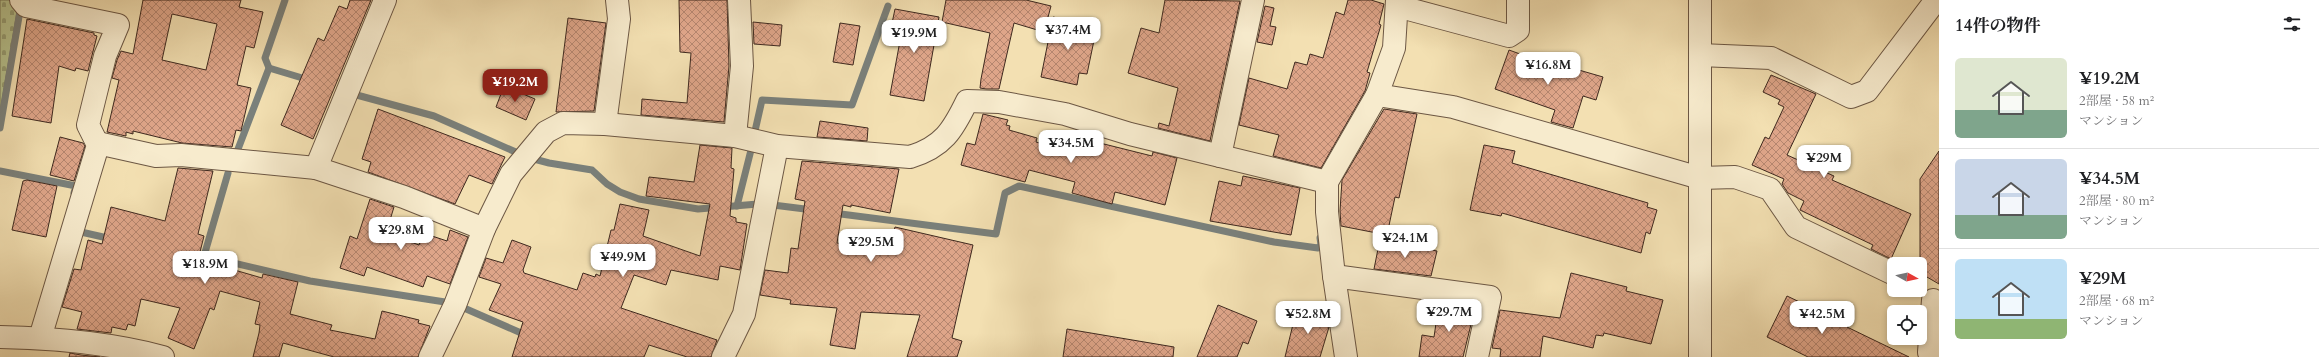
<!DOCTYPE html>
<html lang="ja">
<head>
<meta charset="utf-8">
<style>
	body { margin:0; font-family:Cardo,"Noto Serif JP",serif; background:#f6f6f6; color:#202124; height:100vh; display:flex; flex-direction:column; font-size:15px; white-space:nowrap }
	* { box-sizing:border-box; margin:0 }
	p { font-size:13px; color:#757577 }
	.icon { flex:none; width:22px; height:22px; fill:none; stroke:currentColor; stroke-width:2; stroke-linecap:round; stroke-linejoin:round }
	.map { position:relative; flex:1; overflow:hidden }
	.panel { display:flex; flex-direction:column; background:#fff; width:380px }
	.panel>* { flex:none }
	.needle { width:26px; rotate:98deg }
	.tools { position:absolute; left:1887px; top:257px; display:grid; gap:8px }
	.tools a { display:grid; place-items:center; width:40px; height:40px; border-radius:6px; background:#fff; box-shadow:0 2px 6px #0003; font-size:20px }
	.price { position:absolute; translate:-50% -34px; padding:0 9px; border-radius:8px; background:#fff; color:#222; font-size:13px; line-height:26px; filter:drop-shadow(0 1px 2px #0008) }
	.price::after { content:''; position:absolute; left:50%; top:24px; width:12px; height:9px; margin-left:-6px; background:inherit; clip-path:polygon(0 0,100% 0,50% 100%) }
	.price.current { background:#8f2418; color:#fff }
	ul { padding:0; list-style:none }
	li { display:flex; align-items:center; gap:12px; height:100px; padding:0 16px }
	li+li { border-top:1px solid #e0e0e0 }
	li span { display:grid; place-items:center; flex:none; width:112px; height:80px; border-radius:6px; color:#555 }
	li>.icon { margin-inline-start:auto }
	span .icon { width:48px; height:48px; fill:#fffc; stroke-width:1 }
	li b { font-size:17px }
	h2 { display:flex; justify-content:space-between; align-items:center; height:48px; padding:0 16px; font-size:17px }
	main { display:flex; flex:1; min-height:0 }
	.map>svg:first-child { display:block }
	.cemetery { fill:url(#cemetery-stones); stroke:#7b7657 }
	.lines { fill:none; stroke-linecap:round; stroke-linejoin:round }
	.stream { stroke:#7a807b; stroke-width:7 }
	.building { fill:url(#building-cross-hatch); stroke:#3f291f; fill-rule:evenodd }
	.minor-casing { stroke:#6c5744; stroke-width:24 }
	.minor { stroke:#f7ebcd; stroke-width:22 }
</style>
</head>
<body>
<main>
<div class="map">
<svg width="1939" height="357" viewBox="0 0 1939 357">
	<defs>
		<pattern id="cemetery-stones" width="16" height="16" patternUnits="userSpaceOnUse"><rect width="16" height="16" fill="#b7c38f"/><path d="M2 7V4a2 2 0 0 1 4 0v3zM10 15v-3a2 2 0 0 1 4 0v3z" fill="#969e74"/></pattern>
		<pattern id="building-cross-hatch" width="8" height="8" patternUnits="userSpaceOnUse"><rect width="8" height="8" fill="#dea589"/><path d="M0 0l8 8M0 8l8-8" fill="none" stroke="#b5866f"/></pattern>
	</defs>
	<rect width="100%" height="100%" fill="#f3e0b2"/>
	<filter id="stains"><feTurbulence type="fractalNoise" baseFrequency=".005" numOctaves="4"/><feColorMatrix values="0 0 0 0 .2 0 0 0 0 .09 0 0 0 0 .02 0 0 0 .5 -.17"/></filter>
	<radialGradient id="worn" r=".72"><stop offset=".6" stop-color="#630" stop-opacity="0"/><stop offset="1" stop-color="#630" stop-opacity=".3"/></radialGradient>
	<polygon class="cemetery" points="0,0 13,0 18,6 0,112"/>
	<g class="lines">
		<g class="stream">
			<polyline points="269,68 309,80"/>
			<polyline points="353,94 434,116 518,153"/>
			<polyline points="0,128 20,11"/>
			<polyline points="755,131 762,100 852,105 888,6"/>
			<polyline points="235,157 269,68 265,58 285,0"/>
			<polyline points="534,159 549,163 592,170 607,184 620,192 639,199 698,209 758,204"/>
			<polyline points="0,171 76,186 74,193"/>
			<polyline points="773,205 813,210"/>
			<polyline points="737,206 752,146"/>
			<polyline points="833,213 996,234 1005,193 1019,186 1274,242 1318,248 1321,245 1320,238"/>
			<polyline points="81,232 112,239"/>
			<polyline points="204,256 310,281 445,302"/>
			<polyline points="190,258 196,260 204,256 228,173"/>
			<polyline points="464,308 528,336"/>
		</g>
	</g>
	<g class="building">
		<path d="M143 0H241L239 7 263 12 254 48 246 46 237 85 251 88 241 131 236 130 232 147 182 143 133 131V134L126 132V136L107 132 119 80 112 78 117 60 121 51 133 54ZM172 14 217 24 206 70 162 60Z"/>
		<polygon points="350,0 371,0 313,139 281,125 318,38 324,41 339,6 347,9"/>
		<polygon points="679,0 727,0 729,66 724,122 641,115 642,99 687,103 691,53 680,52"/>
		<polygon points="946,0 1026,0 1051,6 1044,32 1014,23 999,89 986,89 980,88 981,79 990,33 942,22"/>
		<polygon points="1165,0 1240,1 1210,141 1158,128 1159,123 1169,126 1178,88 1128,73 1141,28 1159,33"/>
		<polygon points="1348,0 1371,0 1384,4 1379,24 1381,25 1367,72 1370,73 1365,91 1321,168 1273,156 1279,135 1239,125 1249,78 1287,89 1295,62 1307,65 1310,54 1323,58 1336,12 1344,15"/>
		<polygon points="1265,6 1274,8 1270,26 1276,27 1272,45 1257,42"/>
		<polygon points="895,9 939,17 924,101 890,95 902,30 891,28"/>
		<polygon points="1053,17 1097,26 1087,74 1079,73 1077,85 1041,77"/>
		<polygon points="568,18 606,23 594,111 556,112"/>
		<polygon points="27,19 94,33 94,35 97,36 88,71 76,68 75,71 59,66 51,123 12,116"/>
		<polygon points="753,22 782,25 780,46 754,44"/>
		<polygon points="840,23 860,26 853,65 833,62"/>
		<polygon points="1509,50 1564,70 1565,66 1603,77 1596,100 1583,96 1573,128 1551,122 1555,110 1495,89"/>
		<polygon points="1771,75 1816,94 1787,155 1834,176 1832,180 1911,214 1891,259 1871,249 1873,245 1800,210 1804,201 1788,193 1782,184 1784,179 1752,165 1765,137 1769,139 1784,107 1778,104 1780,100 1763,92"/>
		<polygon points="504,86 535,99 526,120 496,107"/>
		<polygon points="378,109 505,157 492,184 469,175 455,204 368,172 371,162 362,159"/>
		<polygon points="1384,109 1417,114 1399,198 1395,197 1387,235 1341,226 1340,211 1342,180"/>
		<polygon points="983,114 1008,120 1006,125 1010,126 1009,130 1037,138 1036,142 1076,153 1080,138 1152,156 1153,152 1177,158 1165,205 1115,192 1112,204 1072,193 1075,182 1029,170 1025,182 961,165 967,143 975,145"/>
		<polygon points="820,121 868,128 867,141 817,137"/>
		<polygon points="60,137 83,143 85,146 74,181 50,175"/>
		<polygon points="700,145 732,148 731,168 734,169 730,216 736,218 736,222 747,224 740,270 720,266 718,280 671,270 666,285 634,275 621,308 717,340 711,357 687,357 649,345 644,357 512,357 523,322 489,310 501,284 479,277 486,258 503,263 512,240 531,247 523,270 524,273 577,290 583,273 595,277 596,274 600,276 611,230 614,230 620,204 649,210 643,236 700,256 710,204 646,196 649,177 694,182"/>
		<polygon points="1484,145 1515,151 1512,163 1648,203 1647,207 1657,210 1650,234 1646,232 1641,253 1502,213 1501,216 1470,210"/>
		<polygon points="1939,151 1939,284 1920,273 1920,179"/>
		<polygon points="802,161 899,169 890,213 851,205 851,207 843,205 837,243 889,251 895,227 973,245 952,338 962,341 957,357 907,357 920,315 861,312 855,349 830,345 837,308 790,304 791,300 760,295 765,270 788,273 791,248 798,249 805,201 795,199"/>
		<polygon points="178,168 213,171 198,234 204,236 197,264 230,273 231,269 262,278 263,274 298,282 290,314 332,325 330,330 375,339 382,311 419,320 418,323 430,326 418,357 334,357 283,343 279,357 253,357 259,333 260,325 255,324 260,302 220,291 214,310 210,308 194,349 168,338 180,308 141,299 135,326 128,324 126,330 112,327 111,333 77,329 82,312 62,307 74,269 81,270 88,240 102,244 111,207 165,221"/>
		<polygon points="1243,176 1300,188 1291,235 1210,221 1219,181 1241,186"/>
		<polygon points="27,180 57,186 46,237 12,230 23,181"/>
		<polygon points="370,199 394,207 386,233 419,245 423,233 447,241 450,230 468,237 450,284 427,276 423,287 367,267 364,276 340,268 350,236 357,239"/>
		<polygon points="1380,239 1437,251 1431,276 1374,269"/>
		<polygon points="1571,273 1627,287 1626,291 1663,300 1651,344 1604,333 1603,336 1596,335 1593,348 1543,336 1540,357 1500,357 1501,349 1492,348 1500,310 1560,318"/>
		<polygon points="1787,296 1848,325 1847,327 1909,357 1808,357 1767,337"/>
		<polygon points="1439,303 1475,308 1463,357 1419,357 1422,335 1434,337"/>
		<polygon points="1218,305 1257,321 1248,344 1243,342 1237,357 1197,357"/>
		<polygon points="1297,308 1327,315 1329,327 1320,357 1285,357"/>
		<polygon points="1067,329 1174,347 1173,357 1063,357"/>
		<polygon points="70,353 81,355 100,357 69,357"/>
	</g>
	<g class="lines">
		<defs>
			<g id="minor">
				<polyline points="21,0 26,6 118,25 105,56 88,125 98,145 40,338"/>
				<polyline points="385,0 316,168 404,197 484,229"/>
				<polyline points="1700,0 1700,357"/>
				<polyline points="1397,6 1509,36 1518,30 1518,0"/>
				<polyline points="1700,55 1771,58 1851,97 1867,91 1936,0"/>
				<polyline points="1377,95 1453,107 1700,178 1735,177 1770,189 1796,227 1894,274"/>
				<polyline points="605,124 619,19 617,0"/>
				<polyline points="735,136 742,66 739,0"/>
				<polyline points="98,145 102,144 156,156 181,155 316,168"/>
				<polyline points="1220,156 1253,0"/>
				<polyline points="1334,276 1490,297 1477,357"/>
				<polyline points="1933,300 1929,352 1938,357"/>
				<path d="M0 337C55 338 111 343 163 357"/>
				<path d="M430 357 455 305 484 229 511 174 546 132 563 123 605 124 735 136 777 146 910 157C943 147 953 130 967 101L999 102 1065 114 1130 134 1327 182"/>
				<polyline points="723,357 744,314 777,146"/>
				<polyline points="1346,357 1334,276 1327,212 1327,182 1377,95 1394,48 1397,0"/>
			</g>
		</defs>
		<use href="#minor" class="minor-casing"/>
		<use href="#minor" class="minor"/>
	</g>
	<rect width="100%" height="100%" filter="url(#stains)"/>
	<rect width="100%" height="100%" fill="url(#worn)"/>
</svg>
<div class="tools">
<a><svg class="needle" viewBox="-14 -14 28 28"><path d="M0-13l5 13h-10z" fill="#e53935"/><path d="M0 13l5-13h-10z" fill="#757577"/></svg></a>
<a><svg class="icon" aria-label="locate" viewBox="0 0 24 24"><circle cx="12" cy="12" r="6"/><path d="M12 2v4M12 18v4M2 12h4M18 12h4"/></svg></a>
</div>
<b class="price" style="left:1068px;top:51px">¥37.4M</b>
<b class="price" style="left:914px;top:54px">¥19.9M</b>
<b class="price" style="left:1548px;top:86px">¥16.8M</b>
<b class="price current" style="left:515px;top:103px">¥19.2M</b>
<b class="price" style="left:1071px;top:164px">¥34.5M</b>
<b class="price" style="left:1824px;top:179px">¥29M</b>
<b class="price" style="left:401px;top:251px">¥29.8M</b>
<b class="price" style="left:1405px;top:259px">¥24.1M</b>
<b class="price" style="left:871px;top:263px">¥29.5M</b>
<b class="price" style="left:623px;top:278px">¥49.9M</b>
<b class="price" style="left:205px;top:285px">¥18.9M</b>
<b class="price" style="left:1449px;top:333px">¥29.7M</b>
<b class="price" style="left:1308px;top:335px">¥52.8M</b>
<b class="price" style="left:1822px;top:335px">¥42.5M</b>
</div>
<section class="panel">
<h2>14件の物件<svg class="icon" aria-label="filters" viewBox="0 0 24 24"><path d="M4 7h16M4 17h16"/><circle cx="9" cy="7" r="2"/><circle cx="15" cy="17" r="2"/></svg></h2>
<ul>
<li><span style="background:linear-gradient(#dfe7d0 65%,#7fa58c 0)"><svg class="icon" aria-label="home" viewBox="0 0 24 24"><path d="M3 11l9-7 9 7M6 9v11h12V9"/></svg></span><div><b>¥19.2M</b><p>2部屋 · 58 m²</p><p>マンション</p></div></li>
<li><span style="background:linear-gradient(#c9d6e8 70%,#7fa58c 0)"><svg class="icon" aria-label="home" viewBox="0 0 24 24"><path d="M3 11l9-7 9 7M6 9v11h12V9"/></svg></span><div><b>¥34.5M</b><p>2部屋 · 80 m²</p><p>マンション</p></div></li>
<li><span style="background:linear-gradient(#bfe0f5 75%,#8fb573 0)"><svg class="icon" aria-label="home" viewBox="0 0 24 24"><path d="M3 11l9-7 9 7M6 9v11h12V9"/></svg></span><div><b>¥29M</b><p>2部屋 · 68 m²</p><p>マンション</p></div></li>
</ul>
</section>
</main>
</body>
</html>
